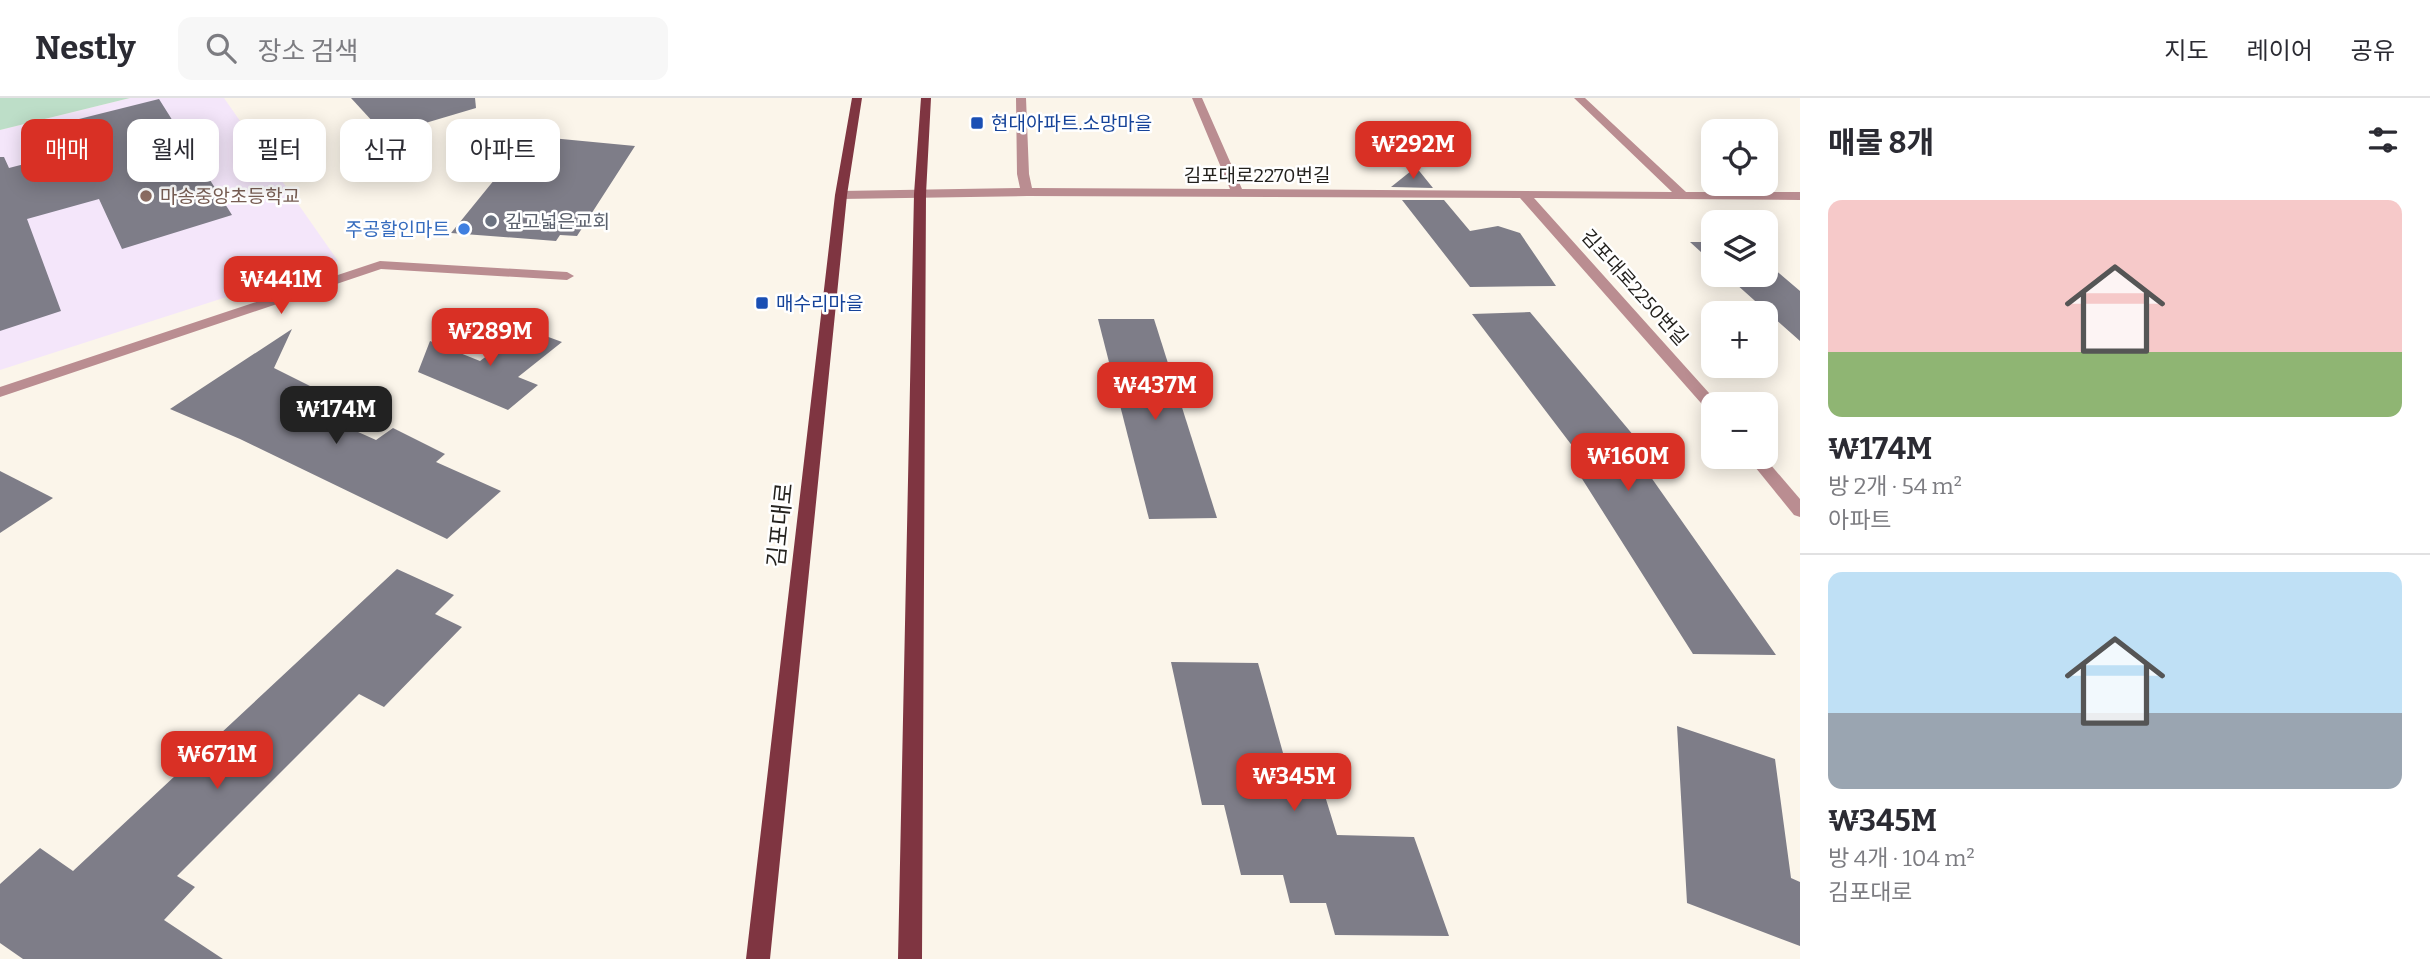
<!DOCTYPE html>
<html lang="ko">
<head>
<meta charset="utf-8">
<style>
	body { margin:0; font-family:Bitter,"Noto Sans KR",serif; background:#f7f7f7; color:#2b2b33; height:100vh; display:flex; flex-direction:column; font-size:26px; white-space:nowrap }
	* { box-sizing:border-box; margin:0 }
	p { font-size:23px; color:#7c7c81 }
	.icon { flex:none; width:38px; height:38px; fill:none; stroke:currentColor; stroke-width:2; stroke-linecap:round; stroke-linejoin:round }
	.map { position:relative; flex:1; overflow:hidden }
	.drawer { display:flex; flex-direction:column; background:#fff; width:630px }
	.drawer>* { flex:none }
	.banner { position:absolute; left:21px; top:21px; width:665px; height:63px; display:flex; gap:14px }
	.tools { position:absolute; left:1701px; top:21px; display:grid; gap:14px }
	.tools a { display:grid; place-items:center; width:77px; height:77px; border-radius:14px; background:#fff; box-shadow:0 4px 18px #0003; font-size:35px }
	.price { position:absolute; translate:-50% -60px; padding:0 16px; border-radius:14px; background:#d93025; color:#fff; font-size:23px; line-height:46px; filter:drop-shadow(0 2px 4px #0008) }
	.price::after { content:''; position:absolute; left:50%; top:42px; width:21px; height:16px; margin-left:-10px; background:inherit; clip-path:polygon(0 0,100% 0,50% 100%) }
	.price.active { background:#222; color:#fff }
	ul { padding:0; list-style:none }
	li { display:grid; align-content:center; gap:14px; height:371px; padding:0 28px }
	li+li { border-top:2px solid #e1e1e2 }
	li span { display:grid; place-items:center; height:217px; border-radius:14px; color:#555 }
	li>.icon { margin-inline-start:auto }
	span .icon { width:126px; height:126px; fill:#fffc; stroke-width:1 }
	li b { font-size:30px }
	h2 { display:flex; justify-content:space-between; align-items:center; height:84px; padding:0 28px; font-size:30px }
	.pill { padding:0 24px; border-radius:14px; background:#fff; box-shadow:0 4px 18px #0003; font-size:24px; line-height:63px }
	.pill.active { background:#d93025; color:#fff }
	header { display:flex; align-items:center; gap:42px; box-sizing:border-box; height:98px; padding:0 35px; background:#fff; border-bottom:2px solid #e1e1e2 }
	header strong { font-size:33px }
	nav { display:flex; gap:38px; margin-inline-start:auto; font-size:24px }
	.search { width:490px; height:63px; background:#f7f7f7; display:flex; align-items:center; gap:18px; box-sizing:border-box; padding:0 24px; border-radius:14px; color:#7c7c81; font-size:26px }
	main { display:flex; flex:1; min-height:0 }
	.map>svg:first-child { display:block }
	.education { fill:#f4e6fa }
	.green { fill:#bddec8 }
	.building { fill:#7e7d88 }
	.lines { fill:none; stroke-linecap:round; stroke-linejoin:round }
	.minor { fill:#ba8d91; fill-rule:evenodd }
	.major { fill:#7f3541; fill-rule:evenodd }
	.transit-dot { fill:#1a4fb4; stroke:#fff; stroke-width:2.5 }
	.education-dot { fill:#8d6e63; stroke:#fff; stroke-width:2.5 }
	.worship-dot { fill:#6b7280; stroke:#fff; stroke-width:2.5 }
	.shop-dot { fill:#3f7fe0; stroke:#fff; stroke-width:2.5 }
	.labels { text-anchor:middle; stroke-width:5; stroke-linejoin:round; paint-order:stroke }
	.far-transit-label { font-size:19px; fill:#164399; stroke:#fff; text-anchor:start }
	.far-street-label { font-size:19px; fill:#24221e; stroke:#fff }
	.far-education-label { font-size:19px; fill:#785e54; stroke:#fff; text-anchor:start }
	.far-worship-label { font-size:19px; fill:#5b616d; stroke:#fff; text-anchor:start }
	.far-shop-label { font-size:19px; fill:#366cbe; stroke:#fff; text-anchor:end }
	.street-label { font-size:23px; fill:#24221e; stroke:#fff }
</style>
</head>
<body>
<header>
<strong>Nestly</strong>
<div class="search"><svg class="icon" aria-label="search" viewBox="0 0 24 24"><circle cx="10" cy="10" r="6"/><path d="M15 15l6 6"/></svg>장소 검색</div>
<nav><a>지도</a><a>레이어</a><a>공유</a></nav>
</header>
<main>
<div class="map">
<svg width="1800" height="861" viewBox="0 0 1800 861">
	<rect width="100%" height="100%" fill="#fbf5ea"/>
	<polygon class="education" points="130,0 224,0 338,163 0,272 0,32"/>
	<polygon class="green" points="0,0 130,0 0,32"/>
	<g class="building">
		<polygon points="351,0 475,0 476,10 385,37"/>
		<polygon points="159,1 232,117 122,151 99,101 27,121 61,213 0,233 0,59 4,59 9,70 63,56 51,28"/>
		<polygon points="530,38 635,48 577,138 560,137 556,143 451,135"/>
		<polygon points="1416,69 1433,90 1392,89 1391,89"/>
		<polygon points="1402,102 1444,102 1470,133 1498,128 1520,135 1556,188 1470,189"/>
		<polygon points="1690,144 1713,144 1713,165"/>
		<polygon points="1766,164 1800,193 1800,243 1726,177 1766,177"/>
		<polygon points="1530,214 1634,338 1622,338 1776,557 1693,556 1572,365 1586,366 1472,216"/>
		<polygon points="1098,221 1154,221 1217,420 1149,421"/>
		<polygon points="524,230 562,244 518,279 538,287 508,312 418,274 430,243 480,263"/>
		<polygon points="292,231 274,270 312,289 291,304 376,342 393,330 445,356 436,364 501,393 447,441 240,341 170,311"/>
		<polygon points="0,373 53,400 0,435"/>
		<polygon points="397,471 454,497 435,516 462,529 384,609 359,596 177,778 195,789 164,822 223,861 23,861 0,845 0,786 40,750 73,773"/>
		<polygon points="1171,564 1258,565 1295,698 1325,698 1337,737 1414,739 1449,838 1335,837 1326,805 1290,805 1283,777 1241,777 1224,707 1202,707"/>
		<polygon points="1677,628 1775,661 1791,780 1800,784 1800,848 1687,805"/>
	</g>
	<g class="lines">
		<g class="minor">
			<polygon points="1016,0 1026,0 1029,76 1032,90 1230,91 1192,0 1202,0 1242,91 1672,94 1574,0 1585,0 1686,94 1800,94 1800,102 1534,100 1718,305 1713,306 1713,314 1708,313 1520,100 1027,98 841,101 835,97 841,93 1020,90 1017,76"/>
			<polygon points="380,163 567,174 574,178 567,182 381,171 0,299 0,289"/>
			<polygon points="1747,359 1764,359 1800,401 1800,419 1794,417"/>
		</g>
		<g class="major">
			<polygon points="852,0 862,0 847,97 770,861 746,861 835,97"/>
			<polygon points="921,0 931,0 926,96 922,861 898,861 914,96"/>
		</g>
	</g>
	<g class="transit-dot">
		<rect x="970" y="18" width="14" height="14" rx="3.5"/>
		<rect x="755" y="198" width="14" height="14" rx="3.5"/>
	</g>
	<circle class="education-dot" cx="146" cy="98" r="7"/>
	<circle class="worship-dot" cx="491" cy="123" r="7"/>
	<circle class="shop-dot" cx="464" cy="131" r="7"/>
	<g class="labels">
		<g class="far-transit-label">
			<text x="991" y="32">현대아파트.소망마을</text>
			<text x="776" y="212">매수리마을</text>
		</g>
		<g class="far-street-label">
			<text x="1257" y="84">김포대로2270번길</text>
			<text transform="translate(1635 189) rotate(48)" y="7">김포대로2250번길</text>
		</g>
		<g class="far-education-label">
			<text x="160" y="105">마송중앙초등학교</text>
		</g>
		<g class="far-worship-label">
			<text x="505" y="130">깊고넓은교회</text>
		</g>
		<g class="far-shop-label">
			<text x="450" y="138">주공할인마트</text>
		</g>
		<g class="street-label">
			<text transform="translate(780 427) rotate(-84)" y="8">김포대로</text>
		</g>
	</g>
</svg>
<div class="tools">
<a><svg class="icon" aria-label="locate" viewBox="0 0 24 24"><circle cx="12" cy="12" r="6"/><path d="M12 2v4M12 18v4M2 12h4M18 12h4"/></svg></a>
<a><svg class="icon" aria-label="layers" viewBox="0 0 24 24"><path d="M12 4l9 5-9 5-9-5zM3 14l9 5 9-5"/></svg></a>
<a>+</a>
<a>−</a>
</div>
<b class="price" style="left:1413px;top:83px">₩292M</b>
<b class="price" style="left:281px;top:218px">₩441M</b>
<b class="price" style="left:490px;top:270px">₩289M</b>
<b class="price" style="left:1155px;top:324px">₩437M</b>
<b class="price active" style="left:336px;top:348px">₩174M</b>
<b class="price" style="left:1628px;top:395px">₩160M</b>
<b class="price" style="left:217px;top:693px">₩671M</b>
<b class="price" style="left:1294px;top:715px">₩345M</b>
<div class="banner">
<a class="pill active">매매</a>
<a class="pill">월세</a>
<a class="pill">필터</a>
<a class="pill">신규</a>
<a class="pill">아파트</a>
</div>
</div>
<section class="drawer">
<h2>매물 8개<svg class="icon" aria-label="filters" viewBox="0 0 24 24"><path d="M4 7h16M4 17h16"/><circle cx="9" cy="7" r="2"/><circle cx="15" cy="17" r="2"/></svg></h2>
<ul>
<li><span style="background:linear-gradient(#f6c9c9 70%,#8fb573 0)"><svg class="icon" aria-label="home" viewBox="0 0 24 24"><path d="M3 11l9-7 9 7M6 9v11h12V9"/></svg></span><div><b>₩174M</b><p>방 2개 · 54 m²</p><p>아파트</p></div></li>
<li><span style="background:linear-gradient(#bfe0f5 65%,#9aa5b1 0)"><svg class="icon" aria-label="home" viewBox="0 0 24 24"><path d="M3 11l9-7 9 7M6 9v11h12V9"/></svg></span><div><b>₩345M</b><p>방 4개 · 104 m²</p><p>김포대로</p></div></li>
</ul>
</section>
</main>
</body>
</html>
